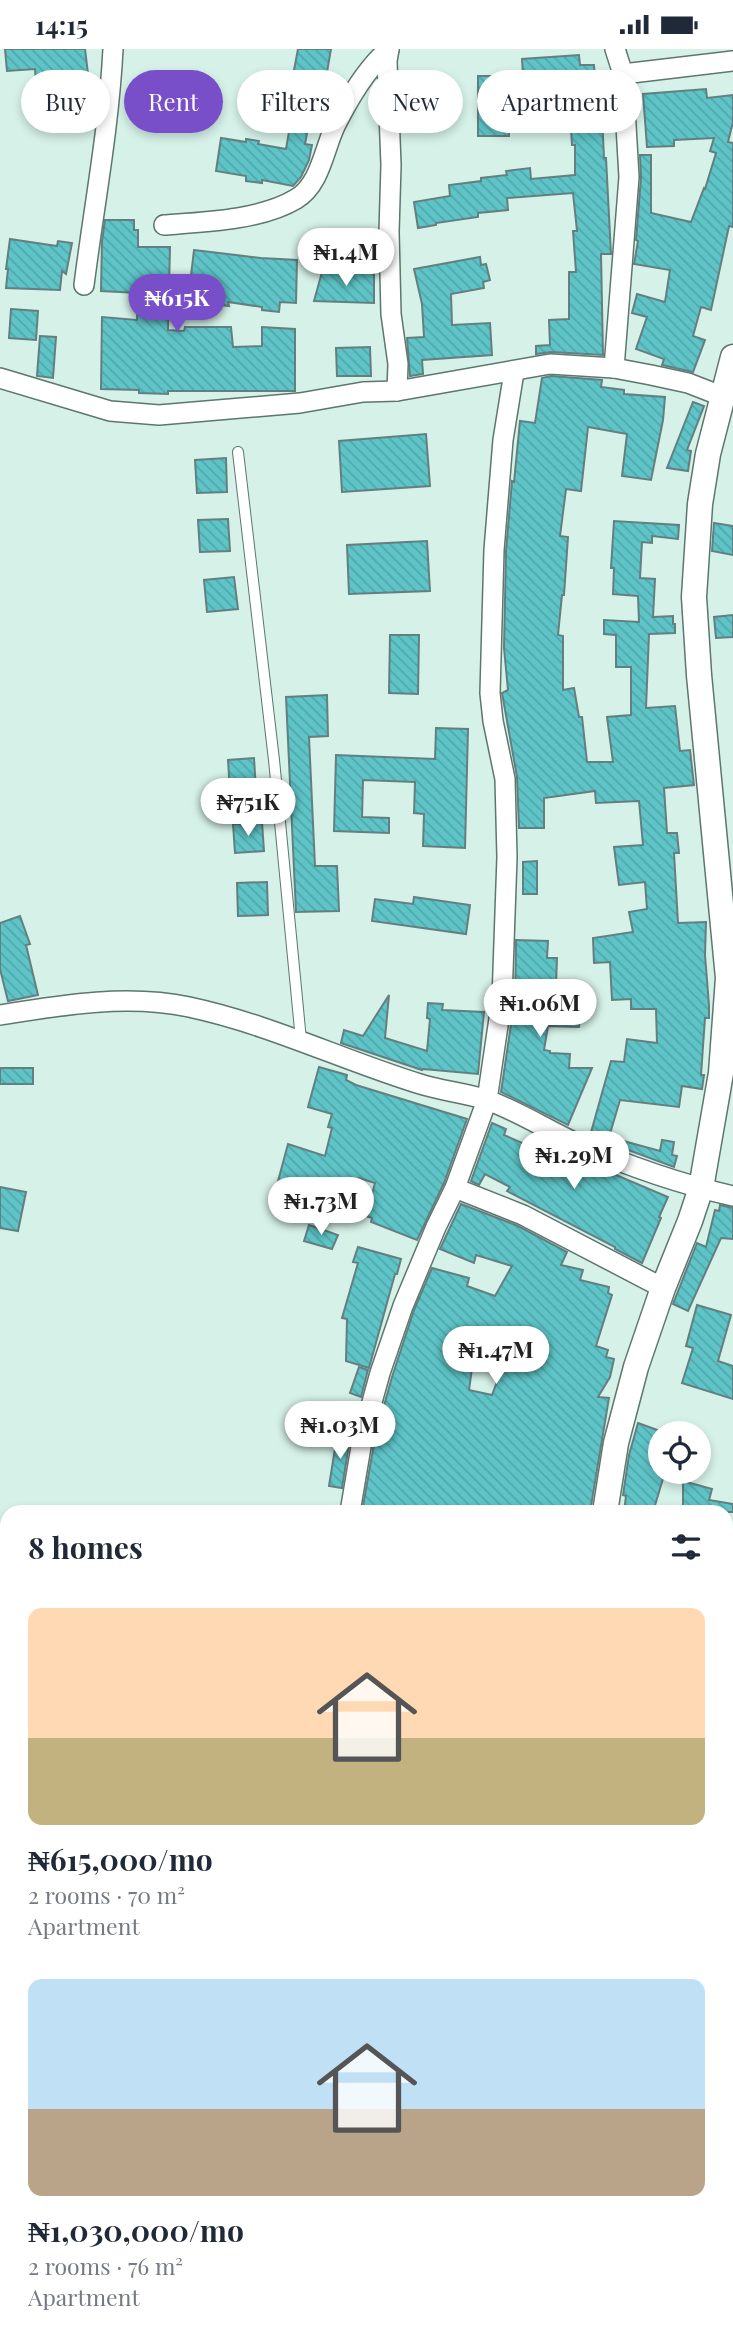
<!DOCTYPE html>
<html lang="en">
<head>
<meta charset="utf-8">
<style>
	body { margin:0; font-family:"Playfair Display",serif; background:#f6f6f7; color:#1f2937; height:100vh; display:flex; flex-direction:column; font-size:26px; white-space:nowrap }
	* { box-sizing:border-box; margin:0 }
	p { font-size:23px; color:#747a83 }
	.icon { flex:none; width:38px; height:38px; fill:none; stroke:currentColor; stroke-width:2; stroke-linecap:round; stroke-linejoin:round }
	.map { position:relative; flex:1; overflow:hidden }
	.panel { position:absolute; left:0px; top:1456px; width:733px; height:840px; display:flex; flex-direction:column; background:#fff; border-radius:21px 21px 0 0; box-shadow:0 4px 10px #0003 }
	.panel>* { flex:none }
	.guide { position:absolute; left:21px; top:21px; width:691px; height:63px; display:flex; gap:14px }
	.buttons { position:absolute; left:648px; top:1372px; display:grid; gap:14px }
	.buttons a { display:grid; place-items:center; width:63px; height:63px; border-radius:50%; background:#fff; box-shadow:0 4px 10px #0003; font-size:35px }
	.price { position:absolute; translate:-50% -60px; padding:0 16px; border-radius:24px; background:#fff; color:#222; font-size:23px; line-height:46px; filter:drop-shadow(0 2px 4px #0008) }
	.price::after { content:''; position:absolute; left:50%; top:42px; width:21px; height:16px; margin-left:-10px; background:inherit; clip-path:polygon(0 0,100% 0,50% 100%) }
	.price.on { background:#784fc8; color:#fff }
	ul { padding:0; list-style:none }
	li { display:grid; align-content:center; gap:14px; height:371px; padding:0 28px }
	li span { display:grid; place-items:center; height:217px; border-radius:14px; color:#555 }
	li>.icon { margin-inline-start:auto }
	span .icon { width:126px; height:126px; fill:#fffc; stroke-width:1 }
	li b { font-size:30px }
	h2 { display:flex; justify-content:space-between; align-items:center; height:84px; padding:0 28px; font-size:30px }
	.chip { padding:0 24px; border-radius:32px; background:#fff; box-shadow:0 4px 10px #0003; font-size:24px; line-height:63px }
	.chip.on { background:#784fc8; color:#fff }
	.status { display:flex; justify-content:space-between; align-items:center; height:49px; padding:0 35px; background:#fff; direction:ltr }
	.status svg { height:19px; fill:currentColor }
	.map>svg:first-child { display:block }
	.building { fill:url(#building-back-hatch); stroke:#637f80; stroke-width:2; fill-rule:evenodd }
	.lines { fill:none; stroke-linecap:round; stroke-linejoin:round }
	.service-casing { stroke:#5d766e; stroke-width:12 }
	.minor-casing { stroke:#5d766e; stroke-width:22 }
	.tertiary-casing { stroke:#5d766e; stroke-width:27 }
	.service { stroke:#fff; stroke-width:10 }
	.minor { stroke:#fff; stroke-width:19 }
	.tertiary { stroke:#fff; stroke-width:24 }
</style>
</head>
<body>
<div class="status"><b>14:15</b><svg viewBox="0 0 49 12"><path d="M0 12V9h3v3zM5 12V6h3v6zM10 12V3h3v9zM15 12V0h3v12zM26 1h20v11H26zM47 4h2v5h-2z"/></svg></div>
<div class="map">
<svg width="733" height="2296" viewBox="0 0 733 2296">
	<defs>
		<pattern id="building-back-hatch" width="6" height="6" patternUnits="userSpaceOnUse" patternTransform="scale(1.75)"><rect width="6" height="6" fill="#5ec4c7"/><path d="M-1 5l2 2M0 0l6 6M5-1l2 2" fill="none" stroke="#50a8aa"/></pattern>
	</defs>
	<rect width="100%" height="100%" fill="#d5f1e8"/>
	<g class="building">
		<polygon points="5,0 85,0 90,41 95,41 95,54 86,54 86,58 38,61 35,20 7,22"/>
		<polygon points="298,0 331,0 320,64 311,63 305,95 312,96 309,111 301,128 293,137 262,131 262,134 246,132 246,127 216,122 221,89 246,93 246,90 259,92 258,95 286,100 293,60 291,60 295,38 291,37"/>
		<polygon points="579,6 580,16 594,16 595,32 581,33 583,67 602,66 604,109 606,109 611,205 601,205 603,306 551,303 536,305 536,297 550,296 549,271 569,270 569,223 576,223 573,182 577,182 573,144 507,149 508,161 478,164 478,168 436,174 436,176 418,179 414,153 450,147 449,136 481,132 481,129 507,126 506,122 530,119 531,130 575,126 575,96 572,96 570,65 559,65 557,39 508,43 509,87 478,87 478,27 523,27 522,10"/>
		<polygon points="706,40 707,49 733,46 733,73 728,93 733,94 733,178 729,177 711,261 701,258 693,287 705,291 693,323 662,316 664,310 636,300 647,268 632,264 637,245 665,253 670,221 634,215 638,192 636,191 641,129 640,106 651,106 651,164 691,173 704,139 705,140 716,104 710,102 714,89 674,91 674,97 647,98 643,45"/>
		<polygon points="105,171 134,171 134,181 138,181 138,198 170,198 168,281 184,282 185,278 231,278 233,298 262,297 262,278 295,280 295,342 168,342 168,345 139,344 139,341 101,340 102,268 137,271 138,244 101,242 102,192"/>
		<polygon points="10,190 57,197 58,192 72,194 66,225 62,222 60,241 6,239 8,220 6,220"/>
		<polygon points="194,201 261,209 297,211 296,254 280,253 279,263 262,261 262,258 228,253 229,257 188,252"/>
		<polygon points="480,208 481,216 486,215 490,231 483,233 484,239 451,245 452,276 490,274 492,306 422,311 423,325 410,327 407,289 424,288 422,255 414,220"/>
		<polygon points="322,223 374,224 374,254 314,252"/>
		<polygon points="11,260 38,262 36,291 9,289"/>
		<polygon points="40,287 56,288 53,329 37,327"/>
		<polygon points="370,298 371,327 337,327 336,299"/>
		<polygon points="551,327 602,331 601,338 624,341 624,345 665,348 663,371 651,431 622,427 627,385 588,378 581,442 566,440 560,487 568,488 564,546 562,546 558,586 563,587 563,641 574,639 579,668 582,668 587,713 613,713 607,668 631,666 631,618 616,618 616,586 604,585 604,571 639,573 638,547 613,545 614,519 611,519 614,472 679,476 678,490 652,487 652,494 642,493 640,529 655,530 653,568 673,567 673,575 675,575 675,584 649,585 646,659 675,657 680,702 690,701 694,736 664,739 667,784 677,784 679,804 674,804 678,874 706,873 705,906 709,956 709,969 705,969 701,1026 704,1026 702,1040 682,1037 679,1058 620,1051 609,1088 660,1102 662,1091 674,1093 672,1106 677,1107 674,1118 590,1087 611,1012 624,1013 627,990 657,994 656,960 631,960 631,950 612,951 610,913 594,914 593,889 633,883 629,863 647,860 645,833 619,836 614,798 643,796 639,752 596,754 595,742 544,749 544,779 519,779 517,728 502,644 508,641 504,599 506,502 512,432 514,433 520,372 535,374 542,329"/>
		<polygon points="693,353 704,357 687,401 691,402 688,422 667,419"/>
		<polygon points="426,385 430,437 342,443 339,392"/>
		<polygon points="226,409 227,443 197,444 195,411"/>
		<polygon points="228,470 230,502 200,503 198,471"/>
		<polygon points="714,474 733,477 733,506 712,502"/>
		<polygon points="427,492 430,542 349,545 347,496"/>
		<polygon points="234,528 238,560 207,563 204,531"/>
		<polygon points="733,566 733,588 716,589 714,568"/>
		<polygon points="390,586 419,586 418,645 389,644"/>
		<polygon points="327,646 328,687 309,688 315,817 337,817 339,862 296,863 286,648"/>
		<polygon points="436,679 468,680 465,799 423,797 424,765 414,764 415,733 363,731 362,768 389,769 389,784 334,782 336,706 435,710"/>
		<polygon points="254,709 256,741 230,743 228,711"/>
		<polygon points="262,773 264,802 235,804 233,775"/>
		<polygon points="537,812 537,845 523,845 523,813"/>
		<polygon points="267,833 268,866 238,867 237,834"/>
		<polygon points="414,848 470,856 466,885 372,872 375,850 413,855"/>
		<polygon points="20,867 30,895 26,896 38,946 8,952 0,920 0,874"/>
		<polygon points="516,891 548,892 547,909 557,909 555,963 580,965 579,978 548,977 544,1001 550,1002 550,1004 570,1005 569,1019 592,1019 568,1076 501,1043 513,962 515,962"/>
		<polygon points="389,946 385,989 427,1002 430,970 427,969 428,954 443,955 442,961 484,963 478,1025 423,1020 422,1021 341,994 344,981 363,987"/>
		<polygon points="319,1018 347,1026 346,1031 356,1036 467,1070 444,1134 417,1191 371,1173 372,1169 366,1167 375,1134 359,1129 346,1164 315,1159 319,1144 278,1132 288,1095 325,1107 332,1079 328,1078 332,1065 308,1058"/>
		<rect x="0" y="1019" width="33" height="16"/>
		<polygon points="492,1074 506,1080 504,1086 529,1097 533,1086 558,1099 557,1101 668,1148 659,1168 661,1169 642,1214 615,1200 615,1198 507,1142 510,1138 485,1125 479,1136 471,1132"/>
		<polygon points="0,1138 26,1143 18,1182 0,1179"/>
		<path d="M461 1155 518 1177 567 1203 561 1216 583 1221 580 1231 609 1238 608 1244 612 1246 596 1297 608 1301 606 1308 614 1310 610 1328 598 1348 609 1349 590 1463H362L375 1389 392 1328 414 1261 432 1219 469 1229 467 1237 495 1247 512 1217 476 1206 474 1214 440 1200ZM473 1312 501 1322 492 1346 469 1341Z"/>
		<polygon points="720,1156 733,1159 733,1190 721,1189 688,1262 673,1255 697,1194 706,1198 715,1161 719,1162"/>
		<polygon points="309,1176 338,1186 332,1200 304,1192"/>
		<polygon points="358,1198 401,1210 397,1225 395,1225 369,1319 346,1312 347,1270 342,1269 358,1214 353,1213"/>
		<polygon points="697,1256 731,1266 718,1312 733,1317 733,1350 682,1334 693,1299 686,1297"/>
		<polygon points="359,1318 368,1321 361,1348 350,1344"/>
		<polygon points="638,1374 660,1382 660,1423 665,1423 653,1463 624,1463 626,1447 623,1446 629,1406"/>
		<polygon points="345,1383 351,1383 342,1439 329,1437 337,1387 342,1388"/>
		<polygon points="683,1432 712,1440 709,1451 733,1455 733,1463 683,1463"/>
	</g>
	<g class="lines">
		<defs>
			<polyline id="service" points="238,403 274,711 301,991"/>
			<g id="minor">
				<polyline points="389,0 387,12 391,116 389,183 391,265 398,315 397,342"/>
				<polyline points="623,25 733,12"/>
				<path d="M164 176C205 173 261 171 296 150 321 135 324 99 336 75 350 48 366 20 389 0"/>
				<path d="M84 236C94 157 109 79 113 0"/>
				<polyline points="614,319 629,128 623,25 615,0"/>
				<polyline points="0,329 110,362 159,366 300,354 363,343 397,342 550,315 614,319 651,326 688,334 724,348"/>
				<path d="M0 966C62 956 127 945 189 958 269 975 342 1011 420 1035 442 1042 466 1044 487 1051 518 1062 547 1081 578 1095 628 1117 680 1135 733 1147"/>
				<polyline points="455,1139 523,1166 663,1239"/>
				<polyline points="350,1463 363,1386 380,1324 403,1257 436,1178 455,1139 487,1051 496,990 502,950 507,808 505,730 493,672 490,644 494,501 503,391 514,323"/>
				<polyline points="0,2113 7,2115"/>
				<polyline points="546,2289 570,2296"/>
				<polyline points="666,2289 681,2296"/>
			</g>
			<g id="tertiary">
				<polyline points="605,1463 616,1394 636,1318 663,1239 690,1172 701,1139 721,1024 728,929 699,626 694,548 700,455 708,405 733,308"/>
				<polyline points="586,2296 587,2289"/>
			</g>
		</defs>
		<use href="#service" class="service-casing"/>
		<use href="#minor" class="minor-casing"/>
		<use href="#tertiary" class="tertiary-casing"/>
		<use href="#service" class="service"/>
		<use href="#minor" class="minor"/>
		<use href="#tertiary" class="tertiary"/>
	</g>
</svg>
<div class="buttons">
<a><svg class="icon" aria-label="locate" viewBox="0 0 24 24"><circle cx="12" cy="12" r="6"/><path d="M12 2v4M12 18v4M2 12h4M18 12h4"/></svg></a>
</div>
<b class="price" style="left:346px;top:239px">₦1.4M</b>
<b class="price on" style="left:177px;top:285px">₦615K</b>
<b class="price" style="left:248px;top:789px">₦751K</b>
<b class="price" style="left:540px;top:990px">₦1.06M</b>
<b class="price" style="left:574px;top:1142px">₦1.29M</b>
<b class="price" style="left:321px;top:1188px">₦1.73M</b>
<b class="price" style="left:496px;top:1337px">₦1.47M</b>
<b class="price" style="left:340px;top:1412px">₦1.03M</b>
<div class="guide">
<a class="chip">Buy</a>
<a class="chip on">Rent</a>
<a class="chip">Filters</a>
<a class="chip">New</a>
<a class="chip">Apartment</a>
</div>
<section class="panel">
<h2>8 homes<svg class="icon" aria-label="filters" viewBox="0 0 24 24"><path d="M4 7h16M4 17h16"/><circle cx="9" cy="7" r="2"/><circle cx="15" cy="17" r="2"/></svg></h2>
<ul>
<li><span style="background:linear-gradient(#ffd9b3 60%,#c2b280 0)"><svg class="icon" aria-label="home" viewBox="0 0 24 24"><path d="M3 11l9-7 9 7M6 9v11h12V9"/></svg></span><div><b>₦615,000/mo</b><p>2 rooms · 70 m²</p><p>Apartment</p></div></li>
<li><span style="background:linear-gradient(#bfe0f5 60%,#b9a48a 0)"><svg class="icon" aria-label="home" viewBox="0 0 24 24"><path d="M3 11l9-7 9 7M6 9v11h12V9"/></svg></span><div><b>₦1,030,000/mo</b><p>2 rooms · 76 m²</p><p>Apartment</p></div></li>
</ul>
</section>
</div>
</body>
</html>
